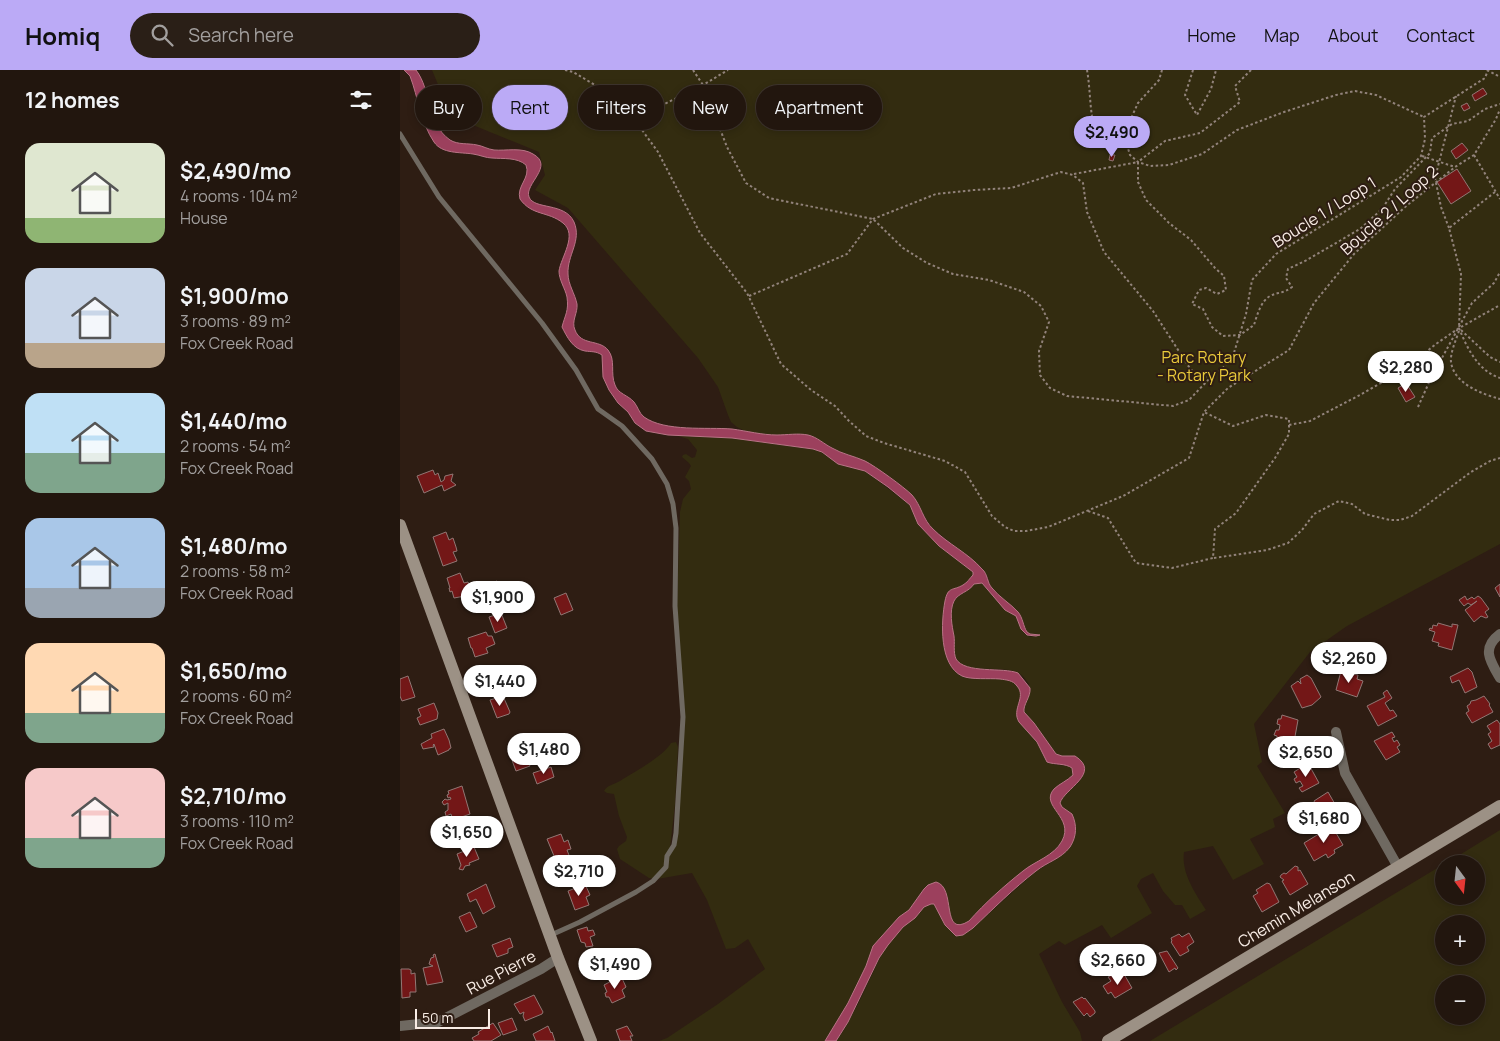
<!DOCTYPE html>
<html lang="en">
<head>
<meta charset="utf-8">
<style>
	body { margin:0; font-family:Manrope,sans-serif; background:#2a1f17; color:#f1f3f6; height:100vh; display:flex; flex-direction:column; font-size:19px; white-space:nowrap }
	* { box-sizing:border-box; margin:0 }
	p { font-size:16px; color:#a29f9e }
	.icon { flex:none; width:28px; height:28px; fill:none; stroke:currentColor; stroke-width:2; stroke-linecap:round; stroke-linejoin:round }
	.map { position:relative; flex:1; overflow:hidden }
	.drawer { display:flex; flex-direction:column; background:#22160e; width:400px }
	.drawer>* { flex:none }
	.top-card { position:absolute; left:15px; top:15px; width:475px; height:45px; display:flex; gap:10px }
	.needle { width:32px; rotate:165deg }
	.controls { position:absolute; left:1035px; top:785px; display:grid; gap:10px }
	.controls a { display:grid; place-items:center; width:50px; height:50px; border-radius:50%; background:#22160e; box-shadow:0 2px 8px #0003,0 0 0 1px #3f352e; font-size:25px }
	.scale { position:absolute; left:15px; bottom:12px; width:75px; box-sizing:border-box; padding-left:5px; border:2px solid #f8ece5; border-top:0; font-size:14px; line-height:18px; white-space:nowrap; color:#f8ece5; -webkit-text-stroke:4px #2e1d13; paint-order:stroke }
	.price { position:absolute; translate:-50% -42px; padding:0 11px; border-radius:18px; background:#fff; color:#222; font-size:16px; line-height:32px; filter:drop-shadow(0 1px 2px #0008) }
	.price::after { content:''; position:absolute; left:50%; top:30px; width:15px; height:11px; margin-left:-8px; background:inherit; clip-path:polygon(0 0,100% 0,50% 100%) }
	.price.active { background:#bbaaf6; color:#111 }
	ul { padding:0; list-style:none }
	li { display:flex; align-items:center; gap:15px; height:125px; padding:0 25px }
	li span { display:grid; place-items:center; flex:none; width:140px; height:100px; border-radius:15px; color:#555 }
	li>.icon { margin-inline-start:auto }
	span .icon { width:60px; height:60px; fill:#fffc; stroke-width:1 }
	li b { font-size:21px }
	h2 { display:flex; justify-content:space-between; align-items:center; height:60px; padding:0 25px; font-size:21px }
	.pill { padding:0 18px; border-radius:22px; background:#22160e; box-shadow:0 2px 8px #0003,0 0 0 1px #3f352e; font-size:18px; line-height:45px }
	.pill.active { background:#bbaaf6; color:#111 }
	header { display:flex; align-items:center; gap:30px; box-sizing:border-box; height:70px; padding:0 25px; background:#bbaaf6; color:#111 }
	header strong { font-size:24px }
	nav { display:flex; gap:28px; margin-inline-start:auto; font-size:18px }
	.search { width:350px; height:45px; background:#2a1f17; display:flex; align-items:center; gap:12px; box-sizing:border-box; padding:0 18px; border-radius:28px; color:#a29f9e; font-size:19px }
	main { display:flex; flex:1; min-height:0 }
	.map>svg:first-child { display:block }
	.green { fill:#332c10; fill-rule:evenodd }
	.water { fill:#9c405d; stroke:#b87486 }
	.building { fill:#731717; stroke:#917774 }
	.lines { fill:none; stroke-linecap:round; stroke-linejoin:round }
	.path { stroke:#92837b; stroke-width:2; stroke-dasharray:2.5 2.5; stroke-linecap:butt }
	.lane { stroke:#6f6961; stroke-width:5 }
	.street { stroke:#6f6961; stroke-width:10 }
	.secondary { stroke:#9c9185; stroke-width:12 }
	.labels { text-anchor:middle; stroke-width:4; stroke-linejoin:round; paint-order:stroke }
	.street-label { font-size:16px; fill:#f8ece5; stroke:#2e1d13 }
	.park-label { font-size:16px; fill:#eaca3b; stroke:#2e1d13 }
</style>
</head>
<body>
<header>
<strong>Homiq</strong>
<div class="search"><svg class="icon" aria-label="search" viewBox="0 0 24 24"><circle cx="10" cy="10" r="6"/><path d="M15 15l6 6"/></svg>Search here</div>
<nav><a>Home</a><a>Map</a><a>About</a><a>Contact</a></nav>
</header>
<main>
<section class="drawer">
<h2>12 homes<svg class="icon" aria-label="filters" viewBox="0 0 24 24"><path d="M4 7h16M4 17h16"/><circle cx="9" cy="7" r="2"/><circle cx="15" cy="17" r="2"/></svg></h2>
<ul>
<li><span style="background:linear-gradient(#dfe7d0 75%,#8fb573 0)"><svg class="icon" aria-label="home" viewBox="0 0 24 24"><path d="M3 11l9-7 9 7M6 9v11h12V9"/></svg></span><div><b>$2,490/mo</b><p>4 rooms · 104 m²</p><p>House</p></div></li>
<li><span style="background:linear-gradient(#c9d6e8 75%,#b9a48a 0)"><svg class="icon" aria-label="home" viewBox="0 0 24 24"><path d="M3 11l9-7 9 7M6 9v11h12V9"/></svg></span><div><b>$1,900/mo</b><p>3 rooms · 89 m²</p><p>Fox Creek Road</p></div></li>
<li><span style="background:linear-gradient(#bfe0f5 60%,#7fa58c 0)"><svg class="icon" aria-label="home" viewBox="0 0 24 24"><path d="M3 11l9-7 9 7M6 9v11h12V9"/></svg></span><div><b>$1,440/mo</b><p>2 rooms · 54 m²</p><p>Fox Creek Road</p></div></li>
<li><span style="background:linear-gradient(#a9c7e8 70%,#9aa5b1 0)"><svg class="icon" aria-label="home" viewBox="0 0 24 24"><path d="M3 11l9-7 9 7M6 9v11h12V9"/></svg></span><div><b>$1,480/mo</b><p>2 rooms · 58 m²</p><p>Fox Creek Road</p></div></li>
<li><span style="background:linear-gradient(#ffd9b3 70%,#7fa58c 0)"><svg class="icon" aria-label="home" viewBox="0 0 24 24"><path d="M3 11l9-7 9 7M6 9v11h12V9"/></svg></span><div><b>$1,650/mo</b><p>2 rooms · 60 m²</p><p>Fox Creek Road</p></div></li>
<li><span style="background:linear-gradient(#f6c9c9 70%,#7fa58c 0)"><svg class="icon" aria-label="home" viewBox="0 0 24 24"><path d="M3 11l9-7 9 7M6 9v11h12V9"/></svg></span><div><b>$2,710/mo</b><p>3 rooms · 110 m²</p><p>Fox Creek Road</p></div></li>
</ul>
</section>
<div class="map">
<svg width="1100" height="971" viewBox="0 0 1100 971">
	<rect width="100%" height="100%" fill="#2e1d13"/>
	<g class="green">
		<path d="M32 0H1100V474L947 556 910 582 854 654 862 692 857 696 885 743 873 749 875 757 850 769 864 794 833 810 813 776 784 782C781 803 795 823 806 840L790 849 782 835H775L763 821 753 803 741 809 737 816 752 843 711 868 702 855 665 875 659 871 639 884 662 932 680 962 682 971H436L444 960 460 930 483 881 503 857 515 848 524 837 531 834H534L545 855 556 866 573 858 636 801 657 789 670 776 676 762 672 744 662 737 660 733C665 717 684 718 683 698L656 684 637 657 624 642 629 614C626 610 623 605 618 603 603 594 566 606 556 589 553 583 555 573 554 566 552 556 549 541 554 532 558 523 569 522 574 514L582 513 605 540 616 546 624 563 630 567 639 565 630 564 627 562 618 542 603 530 597 522 591 518 588 507 582 498 531 457 516 431 509 423 470 394 440 382 414 367 407 365H365L345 361 337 357 331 352 328 345 318 317 298 288 168 138 135 120 145 105 139 82 51 46Z"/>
		<path d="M278 366 332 368 418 380 438 394 465 401 507 433 511 436 520 457 539 476 573 502V505L563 515 546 525 545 531C541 552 539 604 568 608 583 609 605 603 617 615 624 623 618 627 618 636 618 640 620 651 622 654 625 660 633 666 637 672 641 678 643 686 647 692L656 695 670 696 673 700V705C667 710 659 714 654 719 641 735 675 749 662 771 654 786 635 791 623 801 604 816 585 833 569 851 551 862 546 843 548 828L524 819 509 840 499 847 473 876 466 896 448 933 425 971H259L267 968 318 934 365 899 348 869 335 878 326 879 307 830 292 803 257 809 249 808 220 789 217 779 219 776 226 771 227 767 219 746 214 724 207 723 204 721C207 715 215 714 220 711 234 702 264 686 271 673L276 672 278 677 275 734 270 778 273 780 284 667 277 536 280 442 283 429 291 419 289 411 285 407 291 396 289 393 282 387 283 385 286 384 292 388 295 387 297 380 288 369Z"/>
		<path d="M1100 760V971H750L1044 794V826H1076V794H1045ZM1044 854H1076V886H1044ZM1044 914H1076V946H1044Z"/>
	</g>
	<path class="water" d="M4 0H16C32 21 26 53 50 70 58 75 68 73 77 75 83 76 87 79 94 80 106 81 122 77 133 84 155 96 124 114 129 127 134 140 165 132 174 152 182 171 167 185 168 204 168 214 175 224 177 234 178 243 171 251 175 260 181 276 199 269 208 280 216 290 210 303 215 315 218 324 228 325 234 332 238 337 239 343 244 347 265 362 307 357 332 359 347 361 362 365 377 365 387 365 398 363 408 365 417 367 424 374 432 378 442 384 454 386 465 391 475 396 504 417 512 425 521 435 523 450 533 459 548 474 568 483 582 499 588 504 587 513 592 518 599 527 611 534 618 542 623 548 623 556 627 562L630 564 640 565 636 566 627 565 621 559 616 546 605 540 582 513 574 514C569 522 558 523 554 531 549 541 552 556 554 566 555 573 553 582 556 589 565 604 603 597 618 603L630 618C631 627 623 634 624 642L634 653 656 684 662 686H675C702 703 664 719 660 733L662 737 672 744C677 755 677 766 670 777 661 789 647 792 636 801 614 818 593 839 573 858L563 865 556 866 545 855 534 834H531L524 837 515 848 503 857 488 875 479 888 448 952 436 971H425L448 933 466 896 473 876 499 847 509 840 524 819 528 815 536 812C557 817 540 869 569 851 585 833 604 816 623 801 635 791 654 786 662 771 675 747 639 736 654 719 659 714 667 711 673 705L672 698C665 693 655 695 647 692L637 672 619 652C611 639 627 627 617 616 613 610 606 610 600 609 589 608 571 610 562 606 539 595 541 552 545 531 548 516 553 521 563 515 567 513 570 508 573 505V502L539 476 518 454 510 435 488 417 465 401 438 394 422 382 413 379 332 368 268 365 246 361 235 353 228 342 218 333 209 320 203 307 202 285C196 281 192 282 185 281 173 279 167 267 162 257 165 245 169 241 167 227 165 218 159 210 159 201 161 187 178 165 163 153 148 141 132 146 120 129 116 116 131 108 126 95 117 87 103 89 92 88 86 88 80 85 73 84 60 82 42 84 34 72 21 53 18 27 10 6Z"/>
	<g class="building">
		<polygon points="1083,18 1087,24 1075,31 1072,25"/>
		<polygon points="1067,33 1070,38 1064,41 1061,36"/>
		<polygon points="1062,73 1068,80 1056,89 1051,81"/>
		<polygon points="710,85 715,85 713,91 709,90"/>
		<polygon points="1057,99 1071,121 1051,134 1037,112"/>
		<polygon points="1006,313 1015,327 1006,332 998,318"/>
		<polygon points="33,400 35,405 38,403 41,412 44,410 45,406 53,404 51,411 56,415 44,421 42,415 24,423 17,406"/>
		<polygon points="46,462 49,470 53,468 56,477 57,481 53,482 57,491 43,496 33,467"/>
		<polygon points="60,503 64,513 68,512 70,517 66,518 67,523 65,524 65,526 54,528 52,521 50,522 49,518 50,518 47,508"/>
		<polygon points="97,511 101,522 83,529 79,517"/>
		<polygon points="1100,514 1100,527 1095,518"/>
		<polygon points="166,523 173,540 161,545 154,528"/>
		<polygon points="1065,526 1067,530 1072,527 1074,529 1078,526 1081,528 1089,539 1085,542 1088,547 1086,548 1081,546 1074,552 1065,540 1077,531 1071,535 1068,533 1064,536 1059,530"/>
		<polygon points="101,543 107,558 95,563 89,547"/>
		<polygon points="1038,553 1052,557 1052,554 1058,555 1052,580 1038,576 1039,573 1032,571 1035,562 1029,560 1030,558 1032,559 1033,555 1037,556"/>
		<polygon points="86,562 88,566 92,566 95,574 86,578 88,583 75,587 72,578 71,578 68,568"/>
		<polygon points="1068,598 1072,602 1077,617 1065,623 1059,610 1052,613 1050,607"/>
		<polygon points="941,601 948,603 947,606 952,608 953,604 958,605 957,609 963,611 957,627 936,620"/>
		<polygon points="907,605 911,608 921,627 912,635 902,638 891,616 898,611 901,614 900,609"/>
		<polygon points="8,606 15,627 2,631 0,626 0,609"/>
		<polygon points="987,620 992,628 985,633 990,641 993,640 997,646 978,656 967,636 985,627 983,623"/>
		<polygon points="103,626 110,642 109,644 97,648 90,630"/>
		<polygon points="1084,626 1090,634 1089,635 1093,642 1072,653 1066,643 1069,641 1067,636 1070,634 1071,631 1076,630"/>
		<polygon points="34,633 38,643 37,649 20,655 17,648 21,646 18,639"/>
		<polygon points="882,645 898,650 894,672 877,670 877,666 874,665 876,660 879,660 880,655 877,654 878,649 881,649"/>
		<polygon points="1097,650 1100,654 1100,675 1091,679 1088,674 1092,671 1088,664 1091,662 1087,656"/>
		<polygon points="44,659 49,670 51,678 49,679 49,680 38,685 34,674 33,675 34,677 23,679 21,674 32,668 31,664"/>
		<polygon points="992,662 995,667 992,668 994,672 997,670 1000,675 997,677 1000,682 986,690 974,671"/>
		<polygon points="126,674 129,681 124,682 130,696 116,701 109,682"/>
		<polygon points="908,693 919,713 902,722 899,718 903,716 900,711 896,713 894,709 897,707 894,702"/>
		<polygon points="151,697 154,707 137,714 133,703"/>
		<polygon points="62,716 70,744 53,750 51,744 46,746 45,742 48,740 48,733 44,735 42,732 45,729 47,730 51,729 50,727 48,728 47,725 49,724 48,721"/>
		<polygon points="928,722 939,741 925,749 922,744 914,749 911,744 915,742 912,738 916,735 914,731"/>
		<polygon points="932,756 943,775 934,780 935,783 928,788 926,784 914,791 904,773"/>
		<polygon points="161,764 164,772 168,770 171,779 167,780 172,793 159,798 147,769"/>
		<polygon points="74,777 79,789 69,793 70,795 65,796 63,800 59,799 61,795 57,784"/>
		<polygon points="895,796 898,797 898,801 900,800 908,814 890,825 882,811 884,810 880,807 881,805 884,803 886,804"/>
		<polygon points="867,813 870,814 879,832 862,842 853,826 858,823 856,820"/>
		<polygon points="86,814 95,837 83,844 76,829 70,832 67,824"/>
		<polygon points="185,814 190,825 186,827 189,835 175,840 168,821 181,816 183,817 182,815"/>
		<polygon points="70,842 77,857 66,862 59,847"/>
		<polygon points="187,857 188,861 193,860 195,865 190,867 193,876 186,877 185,873 181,872 177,860"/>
		<polygon points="789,863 794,872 787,877 789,881 780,886 771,872 772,871 771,868 779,864 782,867"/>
		<polygon points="110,868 113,877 108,879 108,883 97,887 92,875"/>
		<polygon points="767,881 778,898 776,900 775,898 769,902 760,885 759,883"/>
		<polygon points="35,884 43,912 27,915 23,898 33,896 29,894 31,888 34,887 33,885"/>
		<polygon points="1,899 9,899 11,900 11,904 15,903 16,922 10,922 10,927 2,928"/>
		<polygon points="714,904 716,908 724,904 732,918 715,928 711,922 708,924 703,916 711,911 708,907"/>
		<polygon points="221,906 226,917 222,920 225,927 212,933 209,927 206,927 205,923 207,922 204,915"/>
		<polygon points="134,925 143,942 142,944 125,951 123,946 124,942 120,944 114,934"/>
		<polygon points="682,927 684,929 685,928 695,941 695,943 690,947 687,943 684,946 673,932"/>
		<polygon points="112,948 117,960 103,965 98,953"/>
		<polygon points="93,953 101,965 91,971 74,971 72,968 79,964 78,962"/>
		<polygon points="148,956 151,963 152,962 155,971 136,971 133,964"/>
		<polygon points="227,956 233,966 230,966 232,971 220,971 216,960"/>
	</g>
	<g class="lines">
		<g class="path">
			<polyline points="165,0 173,2 212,25 234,49 258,82 300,163 347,223 381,294 411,320 435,336 449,351 466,366 484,373 545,391 565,402 592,446 605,457 614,461 626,461 648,457 723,426 789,388 804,342 828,318 889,280 914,233 954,184 1005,137 1055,97 1074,85 1096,49 1100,39"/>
			<polyline points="293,0 303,15 327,77 346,113 369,128 473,149 503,178 527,193 553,204 589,210 624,222 641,236 649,252 639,281 640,305 650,318 667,326 773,336 789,330 811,307 822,299 833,286 846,244 852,210 876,184 1001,107 1021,86 1025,69 1024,47 1085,8 1088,0"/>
			<path d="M687 0C691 22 689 45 697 66L726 75"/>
			<polyline points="762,0 759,10 738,33 729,53 727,75 730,85 738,92 750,96 769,95 802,84 837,60 884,42 936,25 955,21 976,25 1024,47"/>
			<polyline points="793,0 785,25 797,45 811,19 816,0"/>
			<path d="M851 0 835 16 840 32 800 63 765 71 738 92V112L746 130 769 153 791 170 815 198 824 206 826 220 817 224 806 218 799 220 792 234 803 239 812 257 823 266 840 265 854 255C857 245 861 231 870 226 877 222 883 224 892 217L886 208 888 199 905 191 960 159 982 139 995 119 1030 83 1032 68 1052 54 1068 51 1085 39 1100 34"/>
			<polyline points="1087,0 1100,7"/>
			<polyline points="234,49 303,15 328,0"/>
			<polyline points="1074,85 1100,129"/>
			<polyline points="1022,86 1055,97"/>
			<polyline points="674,104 738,92"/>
			<polyline points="1049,158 1041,137 1035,108 1056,26"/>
			<polyline points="349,226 447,184 473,149 536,124 574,120 611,118 661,102 673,105 683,113 687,142 704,182 753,241 791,300 804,307 811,307"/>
			<polyline points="1061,257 1100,235"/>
			<path d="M1059 258C1067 278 1078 301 1100 308"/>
			<polyline points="1061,260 1090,287 1100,292"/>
			<path d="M1059 261C1056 270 1050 283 1051 292 1054 314 1082 324 1100 329"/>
			<polyline points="1018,337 1031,308 1072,233 1094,213 1100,202"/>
			<polyline points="889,355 910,351 958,326 1002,301 1036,274 1059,258 1061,204 1049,158 1095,122"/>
			<polyline points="688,441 708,448 736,493 772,498 813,488 815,459 836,443 875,388 889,364 889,349 866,345 833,356 804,342"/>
			<polyline points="814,488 867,480 888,473 902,460 914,444 939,431 952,434 965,444 990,450 1000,450 1012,446 1071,402 1090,391 1100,388"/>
		</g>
		<polyline class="lane" points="0,64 39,127 142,253 176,300 198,339 222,356 252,389 267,414 273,434 276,458 275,536 283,647 276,763 274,775 267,786 266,797 253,811 236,822 180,852 151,865"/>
		<g class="street">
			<path d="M1100 564C1081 578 1090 591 1100 608"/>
			<polyline points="936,662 945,703 998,797"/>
			<polyline points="0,956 38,952 141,899 158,888"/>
		</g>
		<g class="secondary">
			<polyline points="0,455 158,888 191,971"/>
			<polyline points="708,971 1100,736"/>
		</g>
	</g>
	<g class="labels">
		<g class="street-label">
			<text transform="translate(989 140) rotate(-42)" y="6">Boucle 2 / Loop 2</text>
			<text transform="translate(924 142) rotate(-32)" y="6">Boucle 1 / Loop 1</text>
			<text transform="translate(896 839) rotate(-31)" y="6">Chemin Melanson</text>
			<text transform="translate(101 902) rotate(-28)" y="6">Rue Pierre</text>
		</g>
		<g class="park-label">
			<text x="804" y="293">Parc Rotary<tspan x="804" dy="18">- Rotary Park</tspan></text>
		</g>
	</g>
</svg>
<div class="controls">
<a><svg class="needle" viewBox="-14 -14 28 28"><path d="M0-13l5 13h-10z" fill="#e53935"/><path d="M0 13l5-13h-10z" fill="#a29f9e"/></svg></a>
<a>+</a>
<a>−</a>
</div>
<div class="scale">50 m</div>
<b class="price active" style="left:712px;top:88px">$2,490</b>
<b class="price" style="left:1006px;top:323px">$2,280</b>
<b class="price" style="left:98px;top:553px">$1,900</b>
<b class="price" style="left:949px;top:614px">$2,260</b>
<b class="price" style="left:100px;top:637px">$1,440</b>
<b class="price" style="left:144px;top:705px">$1,480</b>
<b class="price" style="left:906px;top:708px">$2,650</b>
<b class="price" style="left:924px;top:774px">$1,680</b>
<b class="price" style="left:67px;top:788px">$1,650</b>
<b class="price" style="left:179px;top:827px">$2,710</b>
<b class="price" style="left:718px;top:916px">$2,660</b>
<b class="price" style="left:215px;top:920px">$1,490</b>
<div class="top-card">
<a class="pill">Buy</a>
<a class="pill active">Rent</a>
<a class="pill">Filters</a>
<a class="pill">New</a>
<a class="pill">Apartment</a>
</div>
</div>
</main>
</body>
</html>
